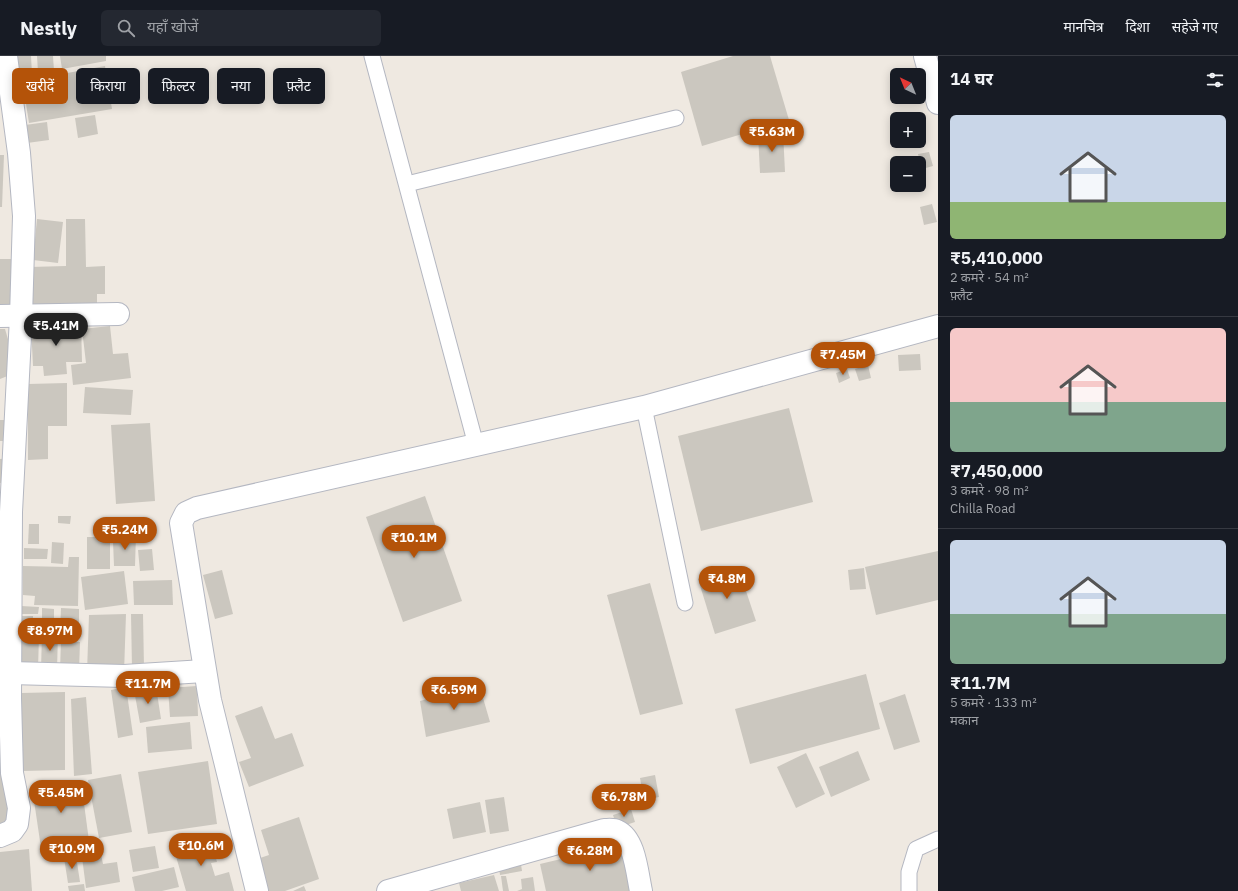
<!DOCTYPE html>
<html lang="hi">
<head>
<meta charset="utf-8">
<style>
	body { margin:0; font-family:"IBM Plex Sans","Noto Sans Devanagari",sans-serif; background:#242831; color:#f1f3f6; height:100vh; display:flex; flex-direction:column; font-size:15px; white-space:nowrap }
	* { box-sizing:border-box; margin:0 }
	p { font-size:13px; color:#9ea1a6 }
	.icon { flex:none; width:22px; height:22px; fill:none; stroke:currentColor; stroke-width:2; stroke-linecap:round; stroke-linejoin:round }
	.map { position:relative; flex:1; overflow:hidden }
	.panel { display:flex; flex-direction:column; background:#171b24; width:300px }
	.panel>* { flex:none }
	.top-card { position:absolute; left:12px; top:12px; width:380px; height:36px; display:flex; gap:8px }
	.needle { width:26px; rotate:317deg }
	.controls { position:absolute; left:890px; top:12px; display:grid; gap:8px }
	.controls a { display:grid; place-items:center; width:36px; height:36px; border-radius:6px; background:#171b24; box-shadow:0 2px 10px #0003; font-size:20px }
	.price { position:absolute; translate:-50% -34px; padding:0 9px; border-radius:14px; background:#b45309; color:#fff; font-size:13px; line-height:26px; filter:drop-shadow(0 1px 2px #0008) }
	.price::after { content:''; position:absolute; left:50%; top:24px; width:12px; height:9px; margin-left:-6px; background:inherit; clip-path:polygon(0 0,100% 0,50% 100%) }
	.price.on { background:#222; color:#fff }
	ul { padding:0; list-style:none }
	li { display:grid; align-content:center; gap:8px; height:212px; padding:0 12px }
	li+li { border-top:1px solid #363941 }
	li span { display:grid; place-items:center; height:124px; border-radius:6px; color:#555 }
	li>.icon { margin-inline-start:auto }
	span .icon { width:72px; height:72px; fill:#fffc; stroke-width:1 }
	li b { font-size:17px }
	h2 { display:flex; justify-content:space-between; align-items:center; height:48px; padding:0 12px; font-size:17px }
	.chip { padding:0 14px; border-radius:6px; background:#171b24; box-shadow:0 2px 10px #0003; font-size:14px; line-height:36px }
	.chip.on { background:#b45309; color:#fff }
	header { display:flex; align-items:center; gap:24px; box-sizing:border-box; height:56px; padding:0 20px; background:#171b24; border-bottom:1px solid #363941 }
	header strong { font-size:19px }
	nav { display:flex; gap:22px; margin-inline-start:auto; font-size:14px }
	.search { width:280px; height:36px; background:#242831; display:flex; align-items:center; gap:10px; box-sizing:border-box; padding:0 14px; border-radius:6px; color:#9ea1a6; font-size:15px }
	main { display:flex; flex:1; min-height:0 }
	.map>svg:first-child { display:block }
	.building { fill:#cbc7bf }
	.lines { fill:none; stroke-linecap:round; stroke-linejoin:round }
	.lane-casing { stroke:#b4b7c1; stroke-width:17 }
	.street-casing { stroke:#b4b7c1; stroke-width:24 }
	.secondary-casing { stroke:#b4b7c1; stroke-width:24 }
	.lane { stroke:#fff; stroke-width:15 }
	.street { stroke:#fff; stroke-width:22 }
	.secondary { stroke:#fff; stroke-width:22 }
</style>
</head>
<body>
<header>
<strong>Nestly</strong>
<div class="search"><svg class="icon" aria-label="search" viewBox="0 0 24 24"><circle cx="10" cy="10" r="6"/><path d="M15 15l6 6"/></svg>यहाँ खोजें</div>
<nav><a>मानचित्र</a><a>दिशा</a><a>सहेजे गए</a></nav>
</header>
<main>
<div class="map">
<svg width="938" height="835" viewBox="0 0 938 835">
	<rect width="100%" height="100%" fill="#efe9e1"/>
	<g class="building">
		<polygon points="17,0 31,0 32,18 18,19"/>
		<polygon points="37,0 53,0 54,15 38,16"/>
		<polygon points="60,0 106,0 106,5 62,13"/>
		<polygon points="733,0 770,0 789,64 702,90 681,16"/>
		<polygon points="105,10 112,53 29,67 24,35 21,36 19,26"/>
		<polygon points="95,59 98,78 78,82 75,62"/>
		<polygon points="47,66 49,84 27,87 25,69"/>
		<polygon points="783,76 785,116 760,117 758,78"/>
		<polygon points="929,96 933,110 922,113 918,98"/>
		<polygon points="0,99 4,99 2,151 0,151"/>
		<polygon points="932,148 937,166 924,169 920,151"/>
		<polygon points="37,163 63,166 58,207 33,204"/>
		<polygon points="66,163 85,163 86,211 105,210 105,238 97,238 97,254 31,255 30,211 66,210"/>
		<rect x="0" y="203" width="18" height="50"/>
		<polygon points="81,266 82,306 66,306 67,318 44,320 43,310 33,310 31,270"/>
		<polygon points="110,270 113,298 128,297 131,322 73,329 71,309 86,307 82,273"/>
		<polygon points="0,273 5,273 10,290 10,319 0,323"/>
		<polygon points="920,298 921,314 899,315 898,299"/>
		<polygon points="868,309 871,322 859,325 855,313"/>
		<polygon points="847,313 850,322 839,327 836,317"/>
		<polygon points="67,327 67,370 48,370 48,403 28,404 28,328"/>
		<polygon points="85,331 133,334 131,359 83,357"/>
		<polygon points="789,352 813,446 701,475 678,380"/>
		<rect x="0" y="364" width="13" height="21"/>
		<polygon points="150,367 155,445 116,448 111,369"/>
		<polygon points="10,402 11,426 0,427 0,403"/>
		<polygon points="425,440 462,545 403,566 366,461"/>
		<polygon points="58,460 71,460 70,468 58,467"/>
		<polygon points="29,468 39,468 39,488 28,488"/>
		<polygon points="123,476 136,478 135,510 114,510 113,485 122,484"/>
		<rect x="87" y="481" width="23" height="32"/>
		<polygon points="52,486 64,487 63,508 51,507"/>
		<polygon points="24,492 48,493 47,503 24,503"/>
		<polygon points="152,493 154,514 140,515 138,494"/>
		<polygon points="938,495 938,544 876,559 865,511"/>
		<polygon points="69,501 79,501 78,550 34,549 35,540 23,539 23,510 68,511"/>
		<polygon points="738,511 756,565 715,578 698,523"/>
		<polygon points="864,512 866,533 850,534 848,514"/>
		<polygon points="222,514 233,558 215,563 203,519"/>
		<polygon points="124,515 128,548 85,554 81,521"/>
		<polygon points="172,524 173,549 134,549 133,525"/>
		<polygon points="650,527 683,648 640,659 607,539"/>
		<polygon points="21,550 39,551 38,558 21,558"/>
		<polygon points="42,552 54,553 54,573 42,573"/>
		<polygon points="61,552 79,553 79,578 60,577"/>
		<polygon points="126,558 124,617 87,616 89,559"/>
		<polygon points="131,558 143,558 144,612 132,612"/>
		<polygon points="22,560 33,560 33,578 21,578"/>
		<polygon points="42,577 58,577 57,614 41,614"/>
		<polygon points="22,580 39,580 38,613 21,613"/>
		<polygon points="61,585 80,586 79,614 60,614"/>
		<polygon points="866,618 880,673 750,708 735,653"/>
		<polygon points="479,628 490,666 426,681 420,645"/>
		<polygon points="197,630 198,660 170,661 168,632"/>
		<polygon points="126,631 133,679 118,682 111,634"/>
		<polygon points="156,631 161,663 140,667 134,634"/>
		<polygon points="65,636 65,714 22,715 21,637"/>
		<polygon points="905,638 920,686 894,694 879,647"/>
		<polygon points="86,641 92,718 74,720 71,643"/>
		<polygon points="262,650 275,683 292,677 304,710 249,731 239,706 251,702 235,660"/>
		<polygon points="190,666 192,693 148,697 146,671"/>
		<polygon points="0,692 2,692 8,715 9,770 0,772"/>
		<polygon points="858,695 870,724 831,741 819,711"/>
		<polygon points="806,697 825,738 796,752 777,711"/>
		<polygon points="208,705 217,768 148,778 138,716"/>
		<polygon points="121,718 132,776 99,782 88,724"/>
		<polygon points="655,719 659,741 644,744 640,722"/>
		<polygon points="81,725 89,785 41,792 32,731"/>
		<polygon points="504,741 509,775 490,778 485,744"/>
		<polygon points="480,746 486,776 453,783 447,753"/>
		<polygon points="631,753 635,766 617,772 613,759"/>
		<polygon points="299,761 319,823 285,835 267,835 257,803 269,799 261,774"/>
		<polygon points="210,780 217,806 211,807 215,820 229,816 234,835 186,835 173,790"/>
		<polygon points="624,788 635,835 546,835 540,808"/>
		<polygon points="155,790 159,812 133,816 129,794"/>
		<polygon points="29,793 32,835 0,835 0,796"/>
		<polygon points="101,798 103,808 117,806 120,826 86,832 82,801"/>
		<polygon points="76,800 80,826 68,827 64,802"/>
		<polygon points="520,802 522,815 500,819 498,806"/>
		<polygon points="174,811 179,831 162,835 135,835 132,821"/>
		<polygon points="494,819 499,835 461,835 459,827"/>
		<polygon points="501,820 506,820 509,835 503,835"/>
		<polygon points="533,821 535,835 517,835 522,833 521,823"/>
		<polygon points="84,828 85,835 69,835 68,830"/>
		<polygon points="304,830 306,835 293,835"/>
	</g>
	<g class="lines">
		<defs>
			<g id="lane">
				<polyline points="372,0 476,389"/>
				<polyline points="407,128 676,62"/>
				<polyline points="644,351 685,547"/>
				<polyline points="909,835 909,816 916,793 938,783"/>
			</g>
			<g id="street">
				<polyline points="0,260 118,258"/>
				<polyline points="10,617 124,620 204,615"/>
				<polyline points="0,780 12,775 17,768 19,752 12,717 10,642 11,456 21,261 24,160 19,97 6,0"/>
				<polyline points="257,835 210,644 181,467 186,457 197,452 644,351 938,270"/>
				<path d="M388 835 604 774C608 774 613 773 617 775 635 783 637 817 641 835"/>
			</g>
			<polyline id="secondary" points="925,0 938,47"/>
		</defs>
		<use href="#lane" class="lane-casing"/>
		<use href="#street" class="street-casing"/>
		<use href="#secondary" class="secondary-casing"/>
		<use href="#lane" class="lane"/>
		<use href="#street" class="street"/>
		<use href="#secondary" class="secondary"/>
	</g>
</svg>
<div class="controls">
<a><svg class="needle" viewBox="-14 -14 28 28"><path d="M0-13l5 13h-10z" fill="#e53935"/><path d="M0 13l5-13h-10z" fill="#9ea1a6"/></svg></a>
<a>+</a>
<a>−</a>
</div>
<b class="price" style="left:772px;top:97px">₹5.63M</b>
<b class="price on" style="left:56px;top:291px">₹5.41M</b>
<b class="price" style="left:843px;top:320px">₹7.45M</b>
<b class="price" style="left:125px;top:495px">₹5.24M</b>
<b class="price" style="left:414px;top:503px">₹10.1M</b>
<b class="price" style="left:727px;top:544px">₹4.8M</b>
<b class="price" style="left:50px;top:596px">₹8.97M</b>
<b class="price" style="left:148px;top:649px">₹11.7M</b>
<b class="price" style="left:454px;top:655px">₹6.59M</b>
<b class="price" style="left:61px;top:758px">₹5.45M</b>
<b class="price" style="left:624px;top:762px">₹6.78M</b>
<b class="price" style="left:201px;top:811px">₹10.6M</b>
<b class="price" style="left:72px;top:814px">₹10.9M</b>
<b class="price" style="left:590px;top:816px">₹6.28M</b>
<div class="top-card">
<a class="chip on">खरीदें</a>
<a class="chip">किराया</a>
<a class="chip">फ़िल्टर</a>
<a class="chip">नया</a>
<a class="chip">फ़्लैट</a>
</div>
</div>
<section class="panel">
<h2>14 घर<svg class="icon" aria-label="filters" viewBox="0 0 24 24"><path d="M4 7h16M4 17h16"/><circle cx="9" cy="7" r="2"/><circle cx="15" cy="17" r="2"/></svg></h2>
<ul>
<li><span style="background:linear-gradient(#c9d6e8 70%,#8fb573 0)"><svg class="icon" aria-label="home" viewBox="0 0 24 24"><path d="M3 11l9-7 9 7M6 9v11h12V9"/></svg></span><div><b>₹5,410,000</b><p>2 कमरे · 54 m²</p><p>फ़्लैट</p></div></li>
<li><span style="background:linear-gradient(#f6c9c9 60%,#7fa58c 0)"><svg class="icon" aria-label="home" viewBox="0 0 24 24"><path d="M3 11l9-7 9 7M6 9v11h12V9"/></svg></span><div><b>₹7,450,000</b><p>3 कमरे · 98 m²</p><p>Chilla Road</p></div></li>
<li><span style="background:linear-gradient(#c9d6e8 60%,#7fa58c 0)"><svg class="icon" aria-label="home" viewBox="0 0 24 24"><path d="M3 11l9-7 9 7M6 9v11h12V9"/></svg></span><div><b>₹11.7M</b><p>5 कमरे · 133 m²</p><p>मकान</p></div></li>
</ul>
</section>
</main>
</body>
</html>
